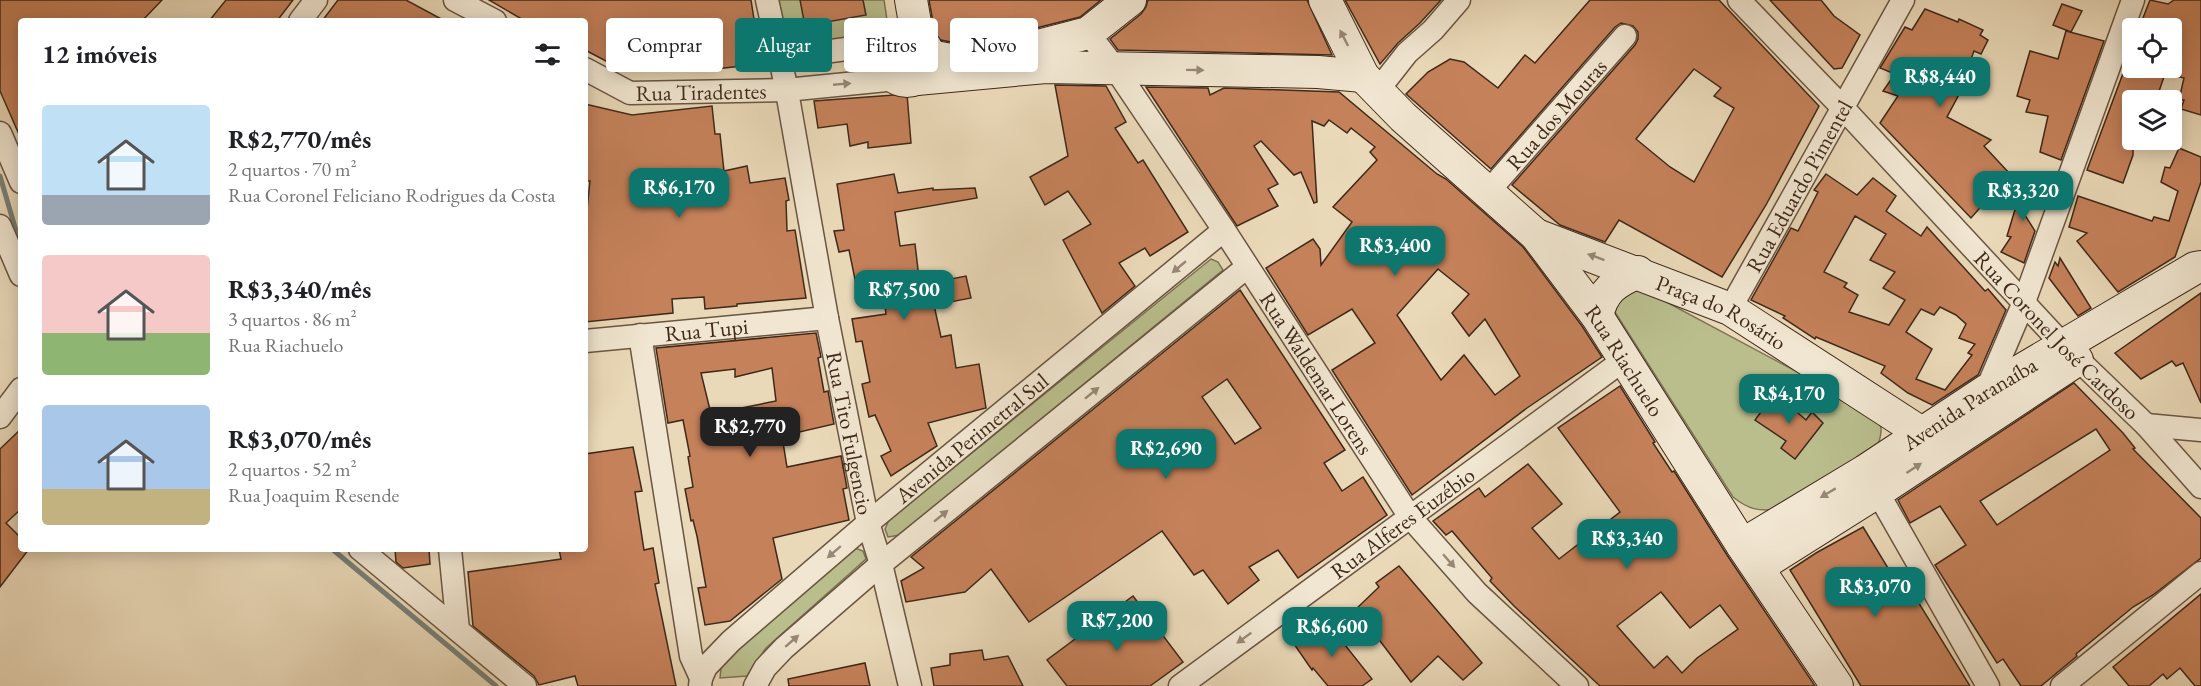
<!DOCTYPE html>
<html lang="pt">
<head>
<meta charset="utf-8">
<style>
	body { margin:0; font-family:"EB Garamond",serif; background:#f6f6f6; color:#202124; height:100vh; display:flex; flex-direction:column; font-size:22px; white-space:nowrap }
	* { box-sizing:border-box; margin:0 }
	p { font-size:20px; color:#757577 }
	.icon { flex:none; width:33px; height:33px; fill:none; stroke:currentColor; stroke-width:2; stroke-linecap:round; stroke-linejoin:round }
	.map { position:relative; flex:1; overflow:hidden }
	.drawer { position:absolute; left:18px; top:18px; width:570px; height:534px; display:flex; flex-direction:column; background:#fff; border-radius:6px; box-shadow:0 3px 15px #0003 }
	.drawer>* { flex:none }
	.guide { position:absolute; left:606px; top:18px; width:570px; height:54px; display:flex; gap:12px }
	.fabs { position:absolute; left:2122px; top:18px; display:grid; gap:12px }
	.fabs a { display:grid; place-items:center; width:60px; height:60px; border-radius:6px; background:#fff; box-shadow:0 3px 15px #0003; font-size:30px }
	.price { position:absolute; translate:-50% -51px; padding:0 14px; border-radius:12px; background:#0f766e; color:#fff; font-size:20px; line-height:39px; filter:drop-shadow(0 2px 3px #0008) }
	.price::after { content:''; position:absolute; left:50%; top:36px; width:18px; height:14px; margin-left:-9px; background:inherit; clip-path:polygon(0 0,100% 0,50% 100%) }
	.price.active { background:#222; color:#fff }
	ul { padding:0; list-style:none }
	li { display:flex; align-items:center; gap:18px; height:150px; padding:0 24px }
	li span { display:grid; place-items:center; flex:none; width:168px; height:120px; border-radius:6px; color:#555 }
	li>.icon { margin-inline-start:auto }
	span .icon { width:72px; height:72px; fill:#fffc; stroke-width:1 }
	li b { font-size:26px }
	h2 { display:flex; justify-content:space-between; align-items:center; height:72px; padding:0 24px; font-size:26px }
	.chip { padding:0 21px; border-radius:6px; background:#fff; box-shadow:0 3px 15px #0003; font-size:21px; line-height:54px }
	.chip.active { background:#0f766e; color:#fff }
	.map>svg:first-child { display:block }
	.green { fill:#babe8d; stroke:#7c7454; stroke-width:1.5 }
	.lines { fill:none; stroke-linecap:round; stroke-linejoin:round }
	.stream { stroke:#767f78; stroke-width:5 }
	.building { fill:#c5815a; stroke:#3f291a; stroke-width:1.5; fill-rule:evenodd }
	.street-casing { stroke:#6a5542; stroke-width:25 }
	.secondary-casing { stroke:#3f291a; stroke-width:34 }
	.street { stroke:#f1e6d1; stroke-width:22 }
	.secondary { stroke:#f1e6d1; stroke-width:32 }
	.oneway { fill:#988876 }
	.labels { text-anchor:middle; stroke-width:5; stroke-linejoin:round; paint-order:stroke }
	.street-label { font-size:22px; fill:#3f291a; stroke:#f1e6d1 }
</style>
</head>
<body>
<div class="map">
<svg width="2201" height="686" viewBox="0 0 2201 686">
	<rect width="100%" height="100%" fill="#ead9b8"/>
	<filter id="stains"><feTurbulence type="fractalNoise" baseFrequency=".00333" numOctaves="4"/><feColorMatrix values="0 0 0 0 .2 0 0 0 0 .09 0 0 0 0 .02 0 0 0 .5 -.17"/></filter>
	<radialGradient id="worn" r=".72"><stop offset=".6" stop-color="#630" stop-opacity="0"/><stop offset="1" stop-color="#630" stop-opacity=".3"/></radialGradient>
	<g class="green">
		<polygon points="775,0 884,0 887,20 882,34 790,49 782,36"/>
		<polygon points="1211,259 1218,262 1223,270 900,535 888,537 885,529 889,520"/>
		<path d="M1642 289 1859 405C1880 421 1887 423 1876 450L1778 509C1759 512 1748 509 1733 497L1613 309 1612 290Z"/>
		<polygon points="855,548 863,551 866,559 766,648 747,676 720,678 721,668 736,648"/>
	</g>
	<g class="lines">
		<g class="stream">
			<polyline points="0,176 21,248"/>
			<polyline points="332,549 496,686"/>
		</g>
	</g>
	<g class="building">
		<polygon points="0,0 162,0 142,21 21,21 21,139 0,91"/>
		<polygon points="226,0 293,0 277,21 209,21"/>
		<polygon points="338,0 406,0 445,21 322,21"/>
		<polygon points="489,0 751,0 761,64 696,71 625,71 585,50 585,21 525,21"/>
		<polygon points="800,0 863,0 866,15 805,26"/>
		<polygon points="929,0 1101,0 1080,17 1016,33 951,42 936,39"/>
		<polygon points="1148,0 1307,0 1332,55 1118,50 1110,39 1141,14 1146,7"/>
		<polygon points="1345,0 1441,0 1420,23 1398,43 1380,64"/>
		<path d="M1590 0H1719L1819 106 1766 205 1722 277 1619 220 1605 242 1560 225 1512 185 1635 45 1638 39V32L1633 26 1621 23 1615 27 1491 169 1406 94 1428 72 1450 59 1464 62 1498 88 1525 55 1535 63ZM1694 69 1721 88 1714 96 1734 108 1694 182 1670 167 1636 139Z"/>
		<polygon points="1770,0 1821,0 1834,16 1860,35 1842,68 1834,69"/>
		<polygon points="2150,0 2168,4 2174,0 2201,0 2201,115 2181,109 2184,100 2179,100 2184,78 2172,75 2180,28 2139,28"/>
		<polygon points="2062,4 2082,11 2071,32 2053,25"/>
		<polygon points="1925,9 1958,22 1959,19 1983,30 1980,35 1988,40 1981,54 1974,51 1962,84 1964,85 1947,117 1991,140 1984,146 2010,174 1971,218 1880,123 1898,96 1883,91 1895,74 1880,68 1905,27 1912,30"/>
		<polygon points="2066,31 2104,41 2061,160 2040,152 2048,116 2026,112 2030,100 2017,96 2030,51 2058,59"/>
		<polygon points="2125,68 2167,68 2156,100 2133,100 2133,155 2123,183 2087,170"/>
		<polygon points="1055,85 1106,86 1126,122 1115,128 1138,163 1143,160 1188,232 1150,256 1145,248 1119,263 1135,286 1102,313 1063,240 1091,224 1068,191 1045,205 1030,177 1068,156"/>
		<path d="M1146 87 1208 88 1210 95 1224 88 1339 92 1437 174 1446 179 1523 247 1582 326 1602 357 1527 408 1412 495 1332 370 1375 343 1352 309 1308 335 1266 268 1313 239 1320 249 1321 265 1352 222 1333 207 1377 160 1370 152 1375 147 1351 128 1347 133 1329 120 1324 126 1312 121 1317 202 1314 203 1301 172 1294 175 1261 141 1254 146 1278 184 1268 189 1278 206 1237 226ZM1438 269 1469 294 1452 313 1469 336 1485 319 1520 376 1495 395 1464 355 1441 380 1397 315Z"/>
		<polygon points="907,94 911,143 868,148 868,142 850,146 847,124 818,128 814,101"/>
		<polygon points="585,104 632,115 712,106 715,134 720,134 724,171 747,166 750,183 785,178 789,200 786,201 787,231 795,230 806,298 737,304 737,306 705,309 704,297 672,299 673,313 585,322 585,228 590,181 585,181"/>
		<polygon points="2179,148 2201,157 2201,182 2175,257 2118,292 2077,241 2087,233 2069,227 2078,196 2152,221 2154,217 2169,221 2178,191 2161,182 2165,167 2170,168"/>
		<polygon points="894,174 898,193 933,188 933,190 975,188 977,198 895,212 900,246 915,244 919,278 929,276 930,283 966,276 971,298 934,305 941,337 951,335 956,368 979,364 986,408 928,423 937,446 891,476 881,456 891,451 875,415 869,417 862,384 870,382 862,341 856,342 852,319 886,314 883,292 858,294 849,250 839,252 834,231 844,230 837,184"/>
		<path d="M1826 174 1857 195 1873 178 1896 196 1886 211 1921 236 1927 227 1985 291 1988 289 2006 310 1978 375 1932 405 1908 393 1881 373 1885 366 1816 337 1815 339 1783 318 1785 316 1751 300 1791 228 1798 231 1818 192 1814 190ZM1855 216 1886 234 1870 260 1895 272 1883 288 1905 300 1889 325 1849 312 1858 295 1844 287 1847 283 1824 272ZM1940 307 1956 315 1966 324 1959 338 1975 344 1968 353 1972 355 1945 390 1916 379 1932 349 1906 332 1921 309 1934 315Z"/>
		<polygon points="2025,177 2051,187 2021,209 2035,231 2024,263 2001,252 2011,237 2007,236"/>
		<polygon points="2060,258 2091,308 2078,316 2049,278 2055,262 2058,266"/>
		<path d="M1240 290 1345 450 1324 463 1342 491 1363 477 1387 515 1298 578 1278 550 1249 567 1259 580 1228 604 1203 570 1194 575 1162 531 1029 622 991 569 965 592 906 602 901 581 924 568 911 557ZM1227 379 1261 428 1235 444 1202 397Z"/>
		<polygon points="2201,293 2201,403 2183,363 2176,366 2172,361 2141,379 2115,353"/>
		<path d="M816 333 821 357 818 358 824 392 828 391 834 424 782 436 787 467 841 456 847 488 843 489 849 520 773 538 782 579 730 621 705 625 698 588 706 587 697 536 693 520 691 521 685 489 693 487 688 457 690 456 683 420 668 423 656 348ZM772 368 776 401 711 414 701 373 735 369V377Z"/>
		<path d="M2074 383 2123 433 2135 448 2133 449 2201 518V558L2153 595 2133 607 2076 654 2077 656 2041 686H2021L2003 659 1997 663 1935 565 1966 545 1940 506 1910 523 1898 500ZM2096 429 2110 450 1997 525 1980 501Z"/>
		<path d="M1620 386 1655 442 1653 443 1672 472 1674 471 1727 555 1815 686H1600L1514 606 1490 581 1492 578 1452 531 1446 535 1433 521 1479 488 1485 497 1528 464 1562 504 1532 528 1559 559 1620 512 1558 428ZM1661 592 1690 628 1720 605 1738 629 1697 658 1682 673 1667 656 1654 668 1617 626Z"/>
		<polygon points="1775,393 1806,420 1812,412 1823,423 1795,459 1781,448 1786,441 1755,420"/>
		<polygon points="21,429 21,509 6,523 21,538 21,549 29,549 0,587 0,449"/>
		<polygon points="633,447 642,491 635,492 644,550 653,548 659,583 655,584 676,686 578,686 575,676 539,685 534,676 473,626 468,572 561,559 559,549 585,549 585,454"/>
		<polygon points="1863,527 1897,583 1904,579 1970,686 1861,686 1790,570 1816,553"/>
		<polygon points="395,549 429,549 430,564 403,568 396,562"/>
		<polygon points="1399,566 1482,663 1463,680 1438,656 1411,682 1356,609 1379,587 1376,583"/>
		<polygon points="2201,594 2201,686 2195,686 2180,668 2167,679 2163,674 2149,686 2129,686 2113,667"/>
		<polygon points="1133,596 1183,662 1150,686 1067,686 1047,660"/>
		<polygon points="1326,621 1372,679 1362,686 1328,686 1313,668 1312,670 1294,644"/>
		<polygon points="982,650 984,660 1008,656 1023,686 934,686 931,668 950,665 950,654"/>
		<polygon points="865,663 870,686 789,686 788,679"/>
	</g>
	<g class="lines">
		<defs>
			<g id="street">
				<polyline points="455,0 495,21"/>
				<path id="s1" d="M767 0 786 86 827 318 868 523 881 564 910 686"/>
				<path id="s2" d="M1739 0 1842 107 2063 345 2146 425 2201 487"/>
				<polyline points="300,21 316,0"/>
				<path id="s3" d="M1088 33 1115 68 1224 230 1410 517 1477 593 1577 686"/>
				<polyline points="778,58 892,43"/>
				<path id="s4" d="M585 69 630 93 786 90 897 79"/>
				<polyline points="1378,90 1407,53 1433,30 1459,0"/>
				<polyline points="0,133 21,182"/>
				<path id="s5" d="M1487 193 1625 36"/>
				<polyline points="0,226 21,275"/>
				<path id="s6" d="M1730 309 1903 0"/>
				<polyline points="640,335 691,656 701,678 700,686"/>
				<path id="s7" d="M585 341 827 318"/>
				<polyline points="1986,391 2024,302 2133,0"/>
				<polyline points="0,417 21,389"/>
				<polyline points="2146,425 2201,430"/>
				<polyline points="1870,479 1988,686"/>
				<polyline points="360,549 525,686"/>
				<polyline points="450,549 458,630"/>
				<path id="s8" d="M701 678 706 667 731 641 868 523 1224 230"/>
				<polyline points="755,686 765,668 784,648 881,564 1247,267"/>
				<path id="s9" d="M1180 686 1625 359"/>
				<polyline points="2062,686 2201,573"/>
			</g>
			<g id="secondary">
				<polyline points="911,0 918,40"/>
				<path id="s10" d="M1325 0 1363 76 1403 117 1536 235 1597 316 1742 545 1837 686"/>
				<circle cx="907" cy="59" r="22"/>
				<polyline points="929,56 951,60 1019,51 1088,33 1130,0"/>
				<polyline points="917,79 1046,67 1318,72 1363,76"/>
				<path id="s11" d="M1536 235 1730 309 1923 434 1936 446"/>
				<path d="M1597 316C1603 290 1614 283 1638 272"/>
				<path id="s12" d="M1742 545 1865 471 1986 391 2195 268 2201 267"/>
				<polyline points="1758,567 1877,492 2077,360"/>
			</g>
		</defs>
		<use href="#street" class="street-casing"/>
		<use href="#secondary" class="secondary-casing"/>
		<use href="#street" class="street"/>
		<use href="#secondary" class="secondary"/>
	</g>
	<defs><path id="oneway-solid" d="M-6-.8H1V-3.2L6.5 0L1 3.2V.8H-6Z" transform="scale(1.5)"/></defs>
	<g class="oneway">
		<use href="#oneway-solid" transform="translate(1344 38) rotate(-117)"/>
		<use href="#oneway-solid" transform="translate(1195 70) rotate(1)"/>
		<use href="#oneway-solid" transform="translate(842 84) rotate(-5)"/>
		<use href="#oneway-solid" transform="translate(1596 257) rotate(-160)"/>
		<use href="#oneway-solid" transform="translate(1179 267) rotate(140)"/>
		<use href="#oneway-solid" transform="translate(1092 393) rotate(-39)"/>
		<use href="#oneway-solid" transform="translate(1914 468) rotate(-33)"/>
		<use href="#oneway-solid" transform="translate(1828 493) rotate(149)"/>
		<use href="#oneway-solid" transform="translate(941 516) rotate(-39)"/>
		<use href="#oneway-solid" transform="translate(834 552) rotate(139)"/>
		<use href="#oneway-solid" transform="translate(1449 561) rotate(49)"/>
		<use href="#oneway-solid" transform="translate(1244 638) rotate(144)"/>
		<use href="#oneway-solid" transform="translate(792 641) rotate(-41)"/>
	</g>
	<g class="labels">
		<g class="street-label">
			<text dy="8" stroke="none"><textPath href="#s4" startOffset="122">Rua Tiradentes</textPath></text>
			<text dy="8" stroke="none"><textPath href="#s5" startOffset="105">Rua dos Mouras</textPath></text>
			<text dy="8" stroke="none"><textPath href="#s6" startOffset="141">Rua Eduardo Pimentel</textPath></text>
			<text dy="8" stroke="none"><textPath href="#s11" startOffset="201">Praça do Rosário</textPath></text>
			<text dy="8" stroke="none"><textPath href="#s7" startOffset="122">Rua Tupi</textPath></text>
			<text dy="8" stroke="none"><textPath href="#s2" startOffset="462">Rua Coronel José Cardoso</textPath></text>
			<text dy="8" stroke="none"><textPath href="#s10" startOffset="474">Rua Riachuelo</textPath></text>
			<text dy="8" stroke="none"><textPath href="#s3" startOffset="410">Rua Waldemar Lorens</textPath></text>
			<text dy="8" stroke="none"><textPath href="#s12" startOffset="268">Avenida Paranaíba</textPath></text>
			<text dy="8" stroke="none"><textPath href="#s1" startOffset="441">Rua Tito Fulgencio</textPath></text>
			<text dy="8" stroke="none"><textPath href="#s8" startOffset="363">Avenida Perimetral Sul</textPath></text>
			<text dy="8" stroke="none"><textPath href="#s9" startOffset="276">Rua Alferes Euzébio</textPath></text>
		</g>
	</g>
	<rect width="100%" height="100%" filter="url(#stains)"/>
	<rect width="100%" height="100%" fill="url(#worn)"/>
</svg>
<div class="fabs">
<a><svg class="icon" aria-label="locate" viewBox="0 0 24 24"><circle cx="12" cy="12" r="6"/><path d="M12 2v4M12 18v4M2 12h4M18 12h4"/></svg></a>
<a><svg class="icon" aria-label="layers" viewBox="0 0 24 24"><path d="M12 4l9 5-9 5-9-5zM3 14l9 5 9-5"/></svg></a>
</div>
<b class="price" style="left:1940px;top:108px">R$8,440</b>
<b class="price" style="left:679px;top:219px">R$6,170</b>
<b class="price" style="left:2023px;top:222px">R$3,320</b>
<b class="price" style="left:1395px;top:277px">R$3,400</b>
<b class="price" style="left:904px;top:321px">R$7,500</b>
<b class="price" style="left:1789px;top:425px">R$4,170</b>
<b class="price active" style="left:750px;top:458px">R$2,770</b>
<b class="price" style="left:1166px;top:480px">R$2,690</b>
<b class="price" style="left:1627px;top:570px">R$3,340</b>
<b class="price" style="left:1875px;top:618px">R$3,070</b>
<b class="price" style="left:1117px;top:652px">R$7,200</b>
<b class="price" style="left:1332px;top:658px">R$6,600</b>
<div class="guide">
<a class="chip">Comprar</a>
<a class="chip active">Alugar</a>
<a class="chip">Filtros</a>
<a class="chip">Novo</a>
</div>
<section class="drawer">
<h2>12 imóveis<svg class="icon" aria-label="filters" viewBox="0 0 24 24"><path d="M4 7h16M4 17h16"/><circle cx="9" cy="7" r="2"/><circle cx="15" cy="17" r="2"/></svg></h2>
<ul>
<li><span style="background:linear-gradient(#bfe0f5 75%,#9aa5b1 0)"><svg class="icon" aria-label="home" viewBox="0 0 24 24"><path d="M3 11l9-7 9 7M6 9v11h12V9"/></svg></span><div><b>R$2,770/mês</b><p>2 quartos · 70 m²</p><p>Rua Coronel Feliciano Rodrigues da Costa</p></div></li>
<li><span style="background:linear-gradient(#f6c9c9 65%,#8fb573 0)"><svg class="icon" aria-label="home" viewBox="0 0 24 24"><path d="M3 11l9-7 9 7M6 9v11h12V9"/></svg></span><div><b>R$3,340/mês</b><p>3 quartos · 86 m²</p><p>Rua Riachuelo</p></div></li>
<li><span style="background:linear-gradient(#a9c7e8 70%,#c2b280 0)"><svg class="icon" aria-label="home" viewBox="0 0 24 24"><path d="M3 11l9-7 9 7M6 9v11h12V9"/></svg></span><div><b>R$3,070/mês</b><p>2 quartos · 52 m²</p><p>Rua Joaquim Resende</p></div></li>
</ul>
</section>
</div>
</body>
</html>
